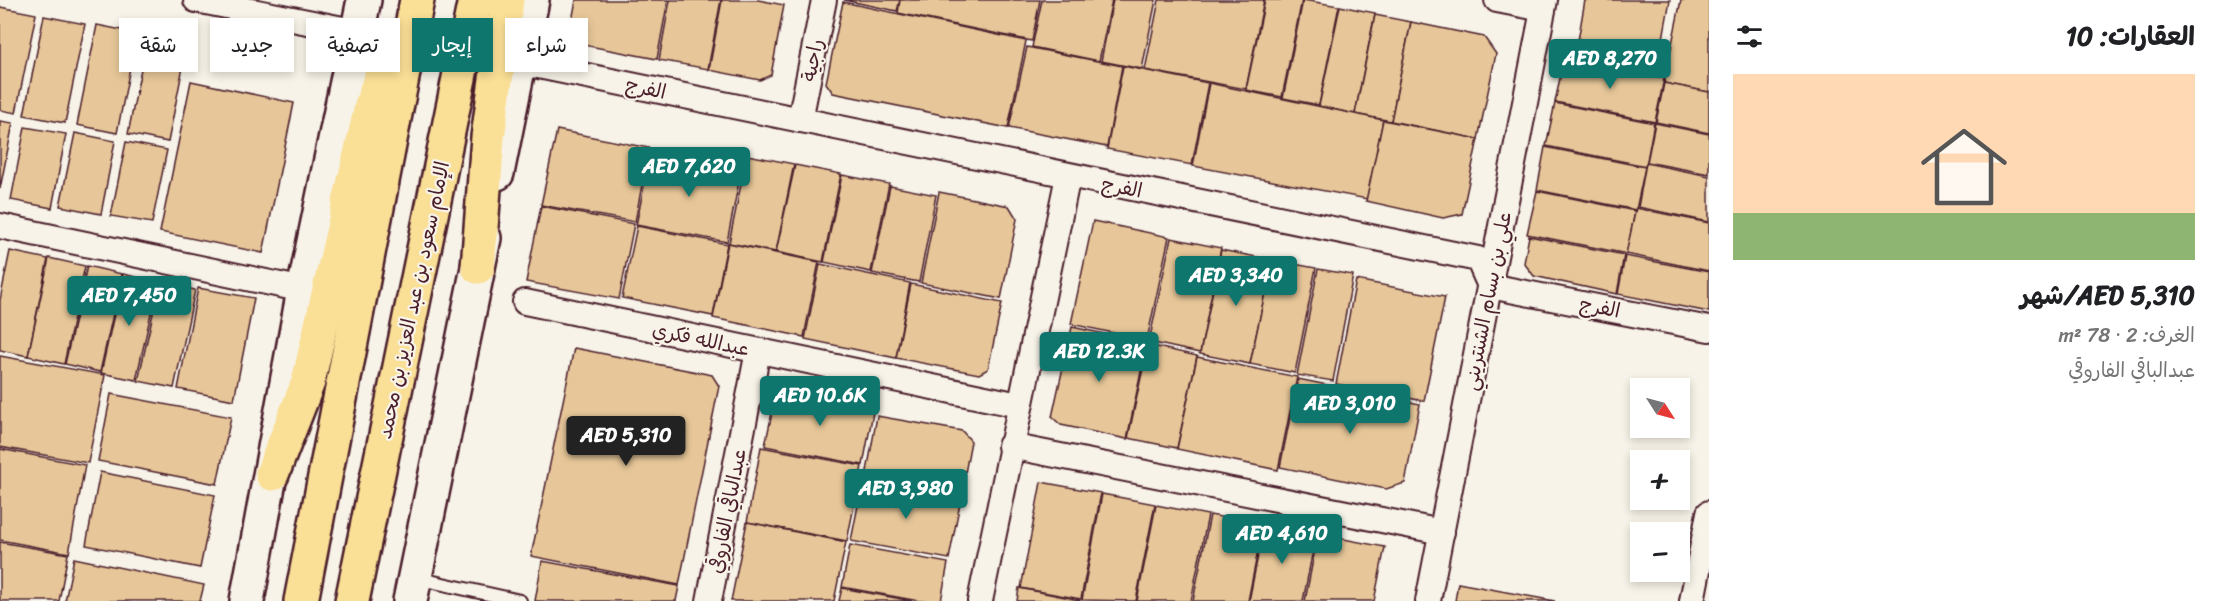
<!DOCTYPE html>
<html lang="ar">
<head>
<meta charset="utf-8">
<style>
	body { margin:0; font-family:Sriracha,"Playpen Sans Arabic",sans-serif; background:#f2f2f2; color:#202124; direction:rtl; height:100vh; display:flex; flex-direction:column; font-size:22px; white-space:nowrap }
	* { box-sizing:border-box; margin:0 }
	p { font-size:20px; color:#757577 }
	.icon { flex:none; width:33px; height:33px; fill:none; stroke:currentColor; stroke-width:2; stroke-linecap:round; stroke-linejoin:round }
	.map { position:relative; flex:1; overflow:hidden; direction:ltr }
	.side { display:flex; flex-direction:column; background:#fff; width:510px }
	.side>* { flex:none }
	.top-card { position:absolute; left:18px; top:18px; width:570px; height:54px; direction:rtl; display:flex; gap:12px }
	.needle { width:39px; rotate:126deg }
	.fabs { position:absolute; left:1630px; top:378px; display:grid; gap:12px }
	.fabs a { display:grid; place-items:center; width:60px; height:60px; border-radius:0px; background:#fff; box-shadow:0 3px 9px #0003; font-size:30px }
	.price { position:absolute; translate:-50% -51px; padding:0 14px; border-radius:6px; background:#0f766e; color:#fff; font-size:20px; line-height:39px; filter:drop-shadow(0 2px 3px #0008) }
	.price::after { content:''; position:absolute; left:50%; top:36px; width:18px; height:14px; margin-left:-9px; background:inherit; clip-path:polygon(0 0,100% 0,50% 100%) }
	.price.selected { background:#222; color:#fff }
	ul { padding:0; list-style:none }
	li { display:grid; align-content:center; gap:12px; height:318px; padding:0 24px }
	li+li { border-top:2px solid #e0e0e0 }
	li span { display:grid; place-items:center; height:186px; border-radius:0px; color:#555 }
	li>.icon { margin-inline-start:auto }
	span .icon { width:108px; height:108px; fill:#fffc; stroke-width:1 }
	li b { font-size:26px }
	h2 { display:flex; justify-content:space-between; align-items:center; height:72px; padding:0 24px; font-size:26px }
	.pill { padding:0 21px; border-radius:0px; background:#fff; box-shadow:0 3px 9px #0003; font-size:21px; line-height:54px }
	.pill.selected { background:#0f766e; color:#fff }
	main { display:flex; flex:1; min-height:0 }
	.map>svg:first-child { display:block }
	.building { fill:#e7c799; stroke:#4a1f2b; stroke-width:1.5 }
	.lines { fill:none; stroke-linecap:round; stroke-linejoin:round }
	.lane-casing { stroke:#4a1f2b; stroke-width:16 }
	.street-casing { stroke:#4a1f2b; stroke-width:28 }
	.secondary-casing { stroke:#4a1f2b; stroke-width:38 }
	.primary-casing { stroke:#4a1f2b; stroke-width:38 }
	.lane { stroke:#f7f3e8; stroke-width:12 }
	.street { stroke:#f7f3e8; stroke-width:24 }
	.secondary { stroke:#f7f3e8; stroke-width:33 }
	.primary { stroke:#fadf96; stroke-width:33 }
	.labels { text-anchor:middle; stroke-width:4.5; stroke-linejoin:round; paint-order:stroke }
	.street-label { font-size:20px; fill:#4a1f2b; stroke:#f7f3e8 }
</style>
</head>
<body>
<main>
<section class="side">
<h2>العقارات: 10<svg class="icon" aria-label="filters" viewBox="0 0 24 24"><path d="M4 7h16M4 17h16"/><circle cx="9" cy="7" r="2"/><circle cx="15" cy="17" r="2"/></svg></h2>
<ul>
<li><span style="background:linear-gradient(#ffd9b3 75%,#8fb573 0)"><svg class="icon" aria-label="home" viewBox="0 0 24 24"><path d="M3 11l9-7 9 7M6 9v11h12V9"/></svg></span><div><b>AED 5,310/شهر</b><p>الغرف: 2 · 78 m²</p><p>عبدالباقي الفاروقي</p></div></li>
</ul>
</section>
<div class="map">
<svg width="1709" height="601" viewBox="0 0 1709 601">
	<rect width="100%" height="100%" fill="#f7f3e8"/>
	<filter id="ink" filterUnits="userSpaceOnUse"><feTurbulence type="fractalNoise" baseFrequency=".0167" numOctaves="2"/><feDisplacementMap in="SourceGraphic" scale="12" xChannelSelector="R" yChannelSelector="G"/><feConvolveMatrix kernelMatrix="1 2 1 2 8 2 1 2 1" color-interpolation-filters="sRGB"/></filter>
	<g filter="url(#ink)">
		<g class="building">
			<polygon points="576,0 668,0 657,59 568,42"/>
			<polygon points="670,0 721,0 708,69 659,60"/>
			<polygon points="722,0 758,0 784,5 771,75 760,80 709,70"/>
			<polygon points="844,0 900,0 897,11"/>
			<polygon points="900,0 1040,0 1032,41 898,13"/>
			<polygon points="1042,0 1112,0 1099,61 1032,47"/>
			<polygon points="1113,0 1156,0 1142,69 1101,61"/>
			<polygon points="1159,0 1264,0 1246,89 1145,70"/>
			<polygon points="1265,0 1302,0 1282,97 1246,90"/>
			<polygon points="1303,0 1339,6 1319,105 1283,98"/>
			<polygon points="1585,0 1670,0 1657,72 1575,58"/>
			<polygon points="1681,0 1709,0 1709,92 1664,83"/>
			<polygon points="843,2 1026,41 1008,128 833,93 826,83"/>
			<polygon points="1340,6 1375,13 1355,114 1319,106"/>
			<polygon points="0,7 36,14 16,113 0,110"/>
			<polygon points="1375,15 1411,22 1391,121 1355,114"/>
			<polygon points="44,16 85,24 65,123 24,115"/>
			<polygon points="1411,22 1484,37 1496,54 1478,139 1391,121"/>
			<polygon points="97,25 137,33 117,133 77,125"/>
			<polygon points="148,34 188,42 168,142 128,134"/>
			<polygon points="1027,47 1122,66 1107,147 1009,128"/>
			<polygon points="1564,59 1664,79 1655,122 1555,102"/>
			<polygon points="1123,66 1208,83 1192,165 1107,149"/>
			<polygon points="191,81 294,103 263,253 160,232"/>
			<polygon points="1209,83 1383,120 1367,199 1193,166"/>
			<polygon points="1664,83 1709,92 1709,133 1656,122"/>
			<polygon points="1555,103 1654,123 1646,166 1546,146"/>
			<polygon points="1383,120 1478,139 1462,214 1443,218 1366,201"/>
			<polygon points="0,121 13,123 0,189"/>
			<polygon points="1655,123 1709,134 1709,174 1647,162"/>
			<polygon points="25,127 66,134 52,208 11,200"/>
			<polygon points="557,130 649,148 635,222 541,205"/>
			<polygon points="75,133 115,141 101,214 60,206"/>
			<polygon points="126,142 167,150 152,223 111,216"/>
			<polygon points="1545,147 1645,167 1636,210 1537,190"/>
			<polygon points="651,153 741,171 727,242 636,225"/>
			<polygon points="747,155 794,164 776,252 729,243"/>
			<polygon points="1646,163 1709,176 1709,222 1638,207"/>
			<polygon points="795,165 841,174 823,262 776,252"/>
			<polygon points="842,175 889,184 871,272 824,262"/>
			<polygon points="890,186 936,195 919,282 872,273"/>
			<polygon points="1537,191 1635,211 1627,254 1527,234"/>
			<polygon points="939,192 1009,206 1017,219 1001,299 921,283"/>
			<polygon points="541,206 634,224 619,299 526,282"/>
			<polygon points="1636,208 1709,223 1709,271 1626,254"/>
			<polygon points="1093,221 1169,237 1147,340 1071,324"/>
			<polygon points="637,226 727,244 713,316 622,298"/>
			<polygon points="1529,236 1624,255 1617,294 1534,276 1524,263"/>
			<polygon points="1171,238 1221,248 1200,353 1149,342"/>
			<polygon points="728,243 819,262 804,337 713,318"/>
			<polygon points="1221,250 1272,260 1250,364 1200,354"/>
			<polygon points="10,251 48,259 28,356 0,350 0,300"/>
			<polygon points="1625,256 1709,272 1709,312 1618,294"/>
			<polygon points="49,258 85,266 64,364 28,356"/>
			<polygon points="1272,260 1316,268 1295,373 1250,364"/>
			<polygon points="820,264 910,283 896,358 805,339"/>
			<polygon points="87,266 122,274 100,372 65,364"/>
			<polygon points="1318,269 1353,275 1333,381 1297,375"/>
			<polygon points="123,274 158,282 136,380 101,373"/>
			<polygon points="1356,280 1445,297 1424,401 1336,384"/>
			<polygon points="160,282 195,290 174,388 138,381"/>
			<polygon points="911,284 1002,303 988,369 979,374 896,358"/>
			<polygon points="198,288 254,298 234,400 178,389"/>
			<polygon points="1072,327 1147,343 1127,439 1061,425 1052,417"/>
			<polygon points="1148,345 1197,356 1177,448 1128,438"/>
			<polygon points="574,348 712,375 719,386 679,585 531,556"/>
			<polygon points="0,356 105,375 88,463 0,447"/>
			<polygon points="1197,357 1297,377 1278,470 1177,449"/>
			<polygon points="1298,379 1420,404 1405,483 1386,489 1280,467"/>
			<polygon points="784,389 874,407 863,465 765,446 776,394"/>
			<polygon points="111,394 231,417 217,484 98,461"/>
			<polygon points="877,416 962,431 971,441 961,495 866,477"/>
			<polygon points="761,447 862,466 847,541 747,522"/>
			<polygon points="0,449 85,465 69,553 0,540"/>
			<polygon points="100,472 215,495 200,568 86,545"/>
			<polygon points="863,480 961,498 949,559 851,541"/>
			<polygon points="1041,482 1101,493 1081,599 1021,588"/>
			<polygon points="1102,494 1155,504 1136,601 1082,600"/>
			<polygon points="1156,505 1208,515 1191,601 1137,601"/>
			<polygon points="1210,515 1263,525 1248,601 1193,601"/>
			<polygon points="747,522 846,542 834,601 731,601"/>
			<polygon points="1264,525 1316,535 1303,601 1249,601"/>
			<polygon points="1318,534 1385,547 1374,601 1305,601"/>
			<polygon points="0,542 68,554 59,601 0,601"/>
			<polygon points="850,545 948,563 941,601 919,601 842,587"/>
			<polygon points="74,558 204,585 200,601 65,601"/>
			<polygon points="542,561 679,586 676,601 535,601"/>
			<polygon points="1458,583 1555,601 1455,601"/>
			<polygon points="842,588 912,601 839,601"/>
			<polygon points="1019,588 1080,600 1080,601 1017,601"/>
		</g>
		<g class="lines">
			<defs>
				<polyline id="lane" points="416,578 520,601"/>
				<g id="street">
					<polyline points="196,0 358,32"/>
					<polyline points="1497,0 1543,9"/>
					<polyline points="519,62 1478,259 1490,286 1709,329"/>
					<polyline points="800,120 824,0"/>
					<polyline points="0,226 304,290"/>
					<polyline points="525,302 1019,405"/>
					<polyline points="1010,446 1442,532"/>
					<polyline points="709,601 758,351"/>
					<polyline points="980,601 1068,176"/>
					<polyline points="1428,601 1545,0"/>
					<polyline points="1692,601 1709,513"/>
				</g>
				<g id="secondary">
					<polyline points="497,173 532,0"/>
					<polyline points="247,601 304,290 364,0"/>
					<polyline points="410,601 484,238"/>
				</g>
				<g id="primary">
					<polyline points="478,267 488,137 507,0"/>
					<polyline points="272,474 308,382 372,102 391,47"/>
					<polyline points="301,601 417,0"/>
					<polyline points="352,601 475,0"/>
				</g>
			</defs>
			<use href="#lane" class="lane-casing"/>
			<use href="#street" class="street-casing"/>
			<use href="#secondary" class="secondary-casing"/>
			<use href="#primary" class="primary-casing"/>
			<use href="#lane" class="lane"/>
			<use href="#street" class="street"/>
			<use href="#secondary" class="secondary"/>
			<use href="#primary" class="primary"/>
		</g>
	</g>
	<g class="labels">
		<g class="street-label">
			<text transform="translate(812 60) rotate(-79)" y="7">راجية</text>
			<text transform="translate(646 88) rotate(12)" y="7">الفرج</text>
			<text transform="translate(1122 187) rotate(11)" y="7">الفرج</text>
			<text transform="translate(413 300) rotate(-78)" y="7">الإمام سعود بن عبد العزيز بن محمد</text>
			<text transform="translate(1487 301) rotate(-79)" y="7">علي بن بسام الشنتريني</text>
			<text transform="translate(1600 307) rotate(11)" y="7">الفرج</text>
			<text transform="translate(701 339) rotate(12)" y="7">عبدالله فكري</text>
			<text transform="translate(727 511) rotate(-79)" y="7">عبدالباقي الفاروقي</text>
		</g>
	</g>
</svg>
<div class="fabs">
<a><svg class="needle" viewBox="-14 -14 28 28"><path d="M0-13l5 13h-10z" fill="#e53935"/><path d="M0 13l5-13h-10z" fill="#757577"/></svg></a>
<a>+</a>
<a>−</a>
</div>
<b class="price" style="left:1610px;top:90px">AED 8,270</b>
<b class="price" style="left:689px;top:198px">AED 7,620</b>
<b class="price" style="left:1236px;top:307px">AED 3,340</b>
<b class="price" style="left:129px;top:327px">AED 7,450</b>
<b class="price" style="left:1099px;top:383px">AED 12.3K</b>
<b class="price" style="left:820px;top:427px">AED 10.6K</b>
<b class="price" style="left:1350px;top:435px">AED 3,010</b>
<b class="price selected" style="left:626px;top:467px">AED 5,310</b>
<b class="price" style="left:906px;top:520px">AED 3,980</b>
<b class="price" style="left:1282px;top:565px">AED 4,610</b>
<div class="top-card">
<a class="pill">شراء</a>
<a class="pill selected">إيجار</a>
<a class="pill">تصفية</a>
<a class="pill">جديد</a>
<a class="pill">شقة</a>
</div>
</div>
</main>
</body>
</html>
